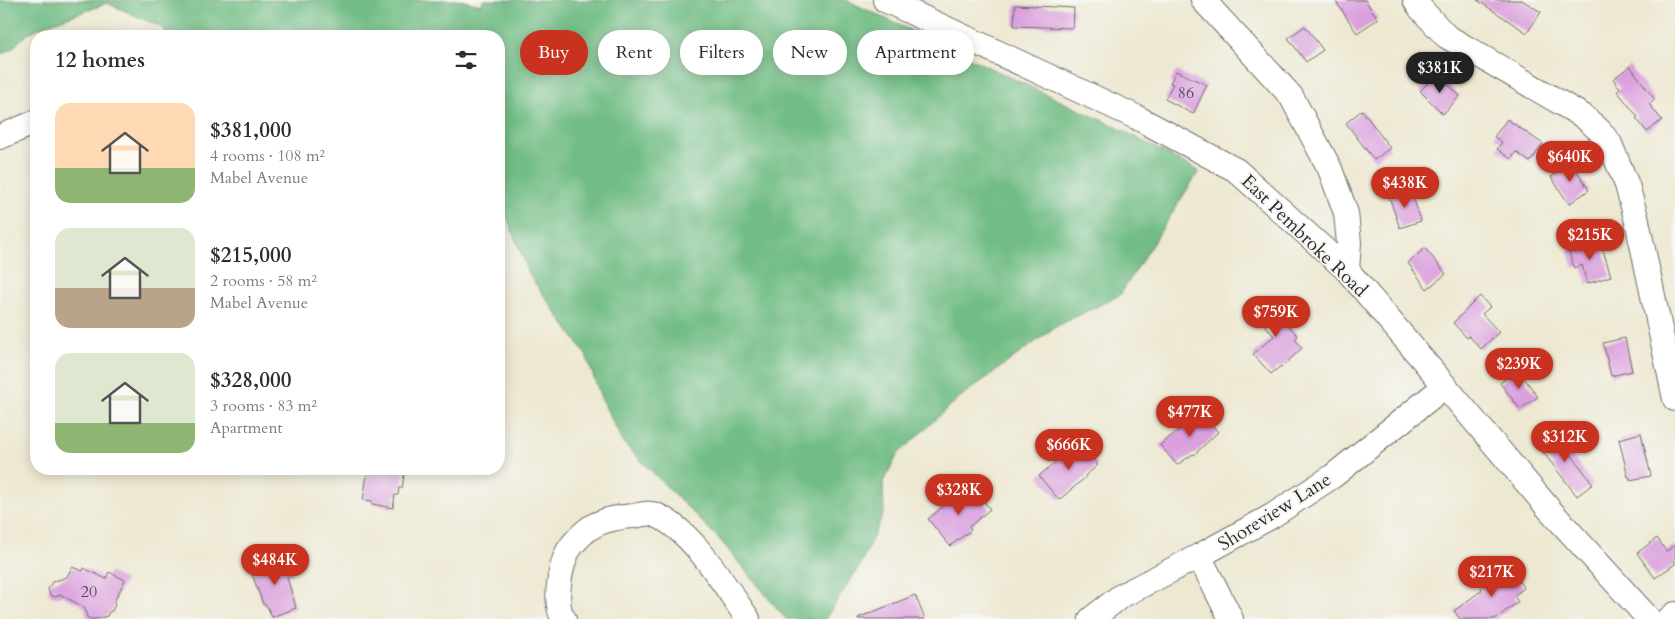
<!DOCTYPE html>
<html lang="en">
<head>
<meta charset="utf-8">
<style>
	body { margin:0; font-family:Cardo,serif; background:#f2f2f3; color:#2b2b33; height:100vh; display:flex; flex-direction:column; font-size:19px; white-space:nowrap }
	* { box-sizing:border-box; margin:0 }
	p { font-size:16px; color:#7c7c81 }
	.icon { flex:none; width:28px; height:28px; fill:none; stroke:currentColor; stroke-width:2; stroke-linecap:round; stroke-linejoin:round }
	.map { position:relative; flex:1; overflow:hidden }
	.drawer { position:absolute; left:30px; top:30px; width:475px; height:445px; display:flex; flex-direction:column; background:#fff; border-radius:20px; box-shadow:0 2px 12px #0003 }
	.drawer>* { flex:none }
	.top-card { position:absolute; left:520px; top:30px; width:475px; height:45px; display:flex; gap:10px }
	.price { position:absolute; translate:-50% -42px; padding:0 11px; border-radius:18px; background:#c8321e; color:#fff; font-size:16px; line-height:32px; filter:drop-shadow(0 1px 2px #0008) }
	.price::after { content:''; position:absolute; left:50%; top:30px; width:15px; height:11px; margin-left:-8px; background:inherit; clip-path:polygon(0 0,100% 0,50% 100%) }
	.price.on { background:#222; color:#fff }
	ul { padding:0; list-style:none }
	li { display:flex; align-items:center; gap:15px; height:125px; padding:0 25px }
	li span { display:grid; place-items:center; flex:none; width:140px; height:100px; border-radius:15px; color:#555 }
	li>.icon { margin-inline-start:auto }
	span .icon { width:60px; height:60px; fill:#fffc; stroke-width:1 }
	li b { font-size:21px }
	h2 { display:flex; justify-content:space-between; align-items:center; height:60px; padding:0 25px; font-size:21px }
	.pill { padding:0 18px; border-radius:22px; background:#fff; box-shadow:0 2px 12px #0003; font-size:18px; line-height:45px }
	.pill.on { background:#c8321e; color:#fff }
	.map>svg:first-child { display:block }
	.forest { fill:#72bd85; stroke:#4e7458 }
	.building { fill:#da9fde }
	.lines { fill:none; stroke-linecap:round; stroke-linejoin:round }
	.minor-casing { stroke:#6f6d65; stroke-width:26 }
	.minor { stroke:#fff; stroke-width:24 }
	.labels { text-anchor:middle; stroke-width:4; stroke-linejoin:round; paint-order:stroke }
	.number-label { font-size:16px; fill:#574858 }
	.street-label { font-size:19px; fill:#2b2b2b; stroke:#f6f6f2 }
</style>
</head>
<body>
<div class="map">
<svg width="1675" height="619" viewBox="0 0 1675 619">
	<rect width="100%" height="100%" fill="#f6f6f2"/>
	<filter id="ink" filterUnits="userSpaceOnUse"><feTurbulence type="fractalNoise" baseFrequency=".02" numOctaves="2"/><feDisplacementMap in="SourceGraphic" scale="10" xChannelSelector="R" yChannelSelector="G"/><feConvolveMatrix kernelMatrix="1 2 1 2 8 2 1 2 1" color-interpolation-filters="sRGB"/></filter>
	<filter id="wash" filterUnits="userSpaceOnUse"><feTurbulence type="fractalNoise" baseFrequency=".0096" numOctaves="4" result="noise"/><feDisplacementMap in="SourceGraphic" scale="20" xChannelSelector="R" yChannelSelector="G"/><feGaussianBlur stdDeviation="1.12" result="paint"/><feColorMatrix in="noise" values="0 0 0 0 0 0 0 0 0 0 0 0 0 0 0 0 0 1.4 0 .05"/><feComposite in="paint" operator="in"/></filter>
	<g filter="url(#wash)">
		<rect width="100%" height="100%" fill="#ede8d1"/>
		<path class="forest" d="M0 0H459L482 5 483 0H846L1118 128 1199 171 1120 295 1057 326 960 397 898 454 883 482 884 512 861 564 825 619H786L720 540 624 444 601 398 586 355 530 276 499 197V36H168L161 27 107 3C82 14 55 19 31 32 18 38 16 51 0 54Z"/>
		<g id="blocks">
			<g class="building">
				<polygon points="1335,0 1365,0 1378,19 1357,33"/>
				<polygon points="1477,0 1522,0 1541,12 1527,33"/>
				<polygon points="1015,5 1074,8 1073,28 1014,26"/>
				<polygon points="1305,26 1323,50 1306,62 1288,38"/>
				<polygon points="1630,66 1655,100 1649,104 1662,120 1647,132 1636,118 1638,117 1617,91 1620,88 1613,79"/>
				<polygon points="1176,71 1207,85 1193,114 1165,99 1173,84 1170,83"/>
				<polygon points="1437,74 1460,96 1443,114 1420,91"/>
				<polygon points="1362,110 1390,148 1374,160 1346,123"/>
				<polygon points="1507,119 1543,144 1530,162 1516,152 1511,159 1497,149 1502,142 1494,137"/>
				<polygon points="1572,163 1589,190 1569,204 1551,177"/>
				<polygon points="1411,190 1421,221 1400,228 1389,197"/>
				<polygon points="1590,239 1593,250 1602,247 1611,276 1587,284 1582,265 1574,268 1568,249 1576,246 1575,244"/>
				<polygon points="1425,248 1446,274 1427,289 1408,263"/>
				<polygon points="1480,296 1490,307 1482,314 1499,332 1481,349 1469,336 1467,338 1453,323"/>
				<polygon points="1268,297 1287,319 1285,321 1298,336 1295,339 1302,348 1282,367 1281,366 1271,374 1253,354 1274,336 1252,310"/>
				<polygon points="1625,338 1632,371 1611,376 1603,343"/>
				<polygon points="1518,370 1538,397 1520,409 1500,383"/>
				<polygon points="1199,409 1218,432 1194,455 1193,454 1177,465 1160,445 1187,423 1185,421"/>
				<polygon points="1553,430 1593,484 1577,496 1536,443"/>
				<polygon points="1641,433 1651,476 1630,480 1630,477 1628,477 1619,439"/>
				<polygon points="1079,442 1098,465 1085,476 1086,477 1059,500 1039,476"/>
				<polygon points="368,469 405,469 402,488 399,488 398,495 395,495 393,508 372,504 372,501 363,500"/>
				<polygon points="974,489 990,509 969,527 971,530 950,546 928,519 957,495 961,499"/>
				<polygon points="1657,538 1666,551 1675,545 1675,564 1655,578 1637,553"/>
				<polygon points="286,556 293,574 287,577 296,608 272,617 267,606 263,604 252,574 262,571 260,565"/>
				<polygon points="72,567 83,571 84,568 106,579 109,572 125,580 114,602 115,605 112,611 109,612 107,616 97,619 91,619 87,617 84,607 61,595 55,597 50,595 48,589 52,582 67,577"/>
				<polygon points="1508,567 1524,588 1514,596 1518,602 1495,619 1460,619 1454,611 1482,590 1481,588"/>
				<polygon points="915,595 925,619 858,619 858,618"/>
			</g>
		</g>
	</g>
	<g filter="url(#ink)">
		<use href="#blocks" fill-opacity="0" stroke="#6f6d65" stroke-width="1"/>
		<g class="lines">
			<defs>
				<g id="minor">
					<polyline points="885,0 1136,117 1236,170 1347,270 1549,509 1649,619"/>
					<polyline points="1203,0 1291,96 1330,169 1346,213 1349,243 1347,270"/>
					<polyline points="1415,0 1421,9 1446,36 1583,116 1599,130 1610,144 1627,185 1637,221 1675,399"/>
					<polyline points="0,137 36,122"/>
					<polyline points="1199,556 1231,619"/>
					<path d="M564 619C553 605 560 569 567 553 570 546 581 535 587 530 600 520 618 517 633 516 640 515 650 512 656 515 693 531 725 586 748 619"/>
					<polyline points="1091,619 1121,596 1199,556 1272,516 1333,476 1445,386"/>
					<polyline points="1669,619 1675,614"/>
				</g>
			</defs>
			<use href="#minor" class="minor-casing"/>
			<use href="#minor" class="minor"/>
		</g>
	</g>
	<g class="labels">
		<g class="number-label">
			<text x="1186" y="98">86</text>
			<text x="89" y="597">20</text>
		</g>
		<g class="street-label">
			<text transform="translate(1305 235) rotate(44)" y="7">East Pembroke Road</text>
			<text transform="translate(1274 511) rotate(-32)" y="7">Shoreview Lane</text>
		</g>
	</g>
</svg>
<b class="price on" style="left:1440px;top:94px">$381K</b>
<b class="price" style="left:1570px;top:183px">$640K</b>
<b class="price" style="left:1405px;top:209px">$438K</b>
<b class="price" style="left:1590px;top:261px">$215K</b>
<b class="price" style="left:1276px;top:338px">$759K</b>
<b class="price" style="left:1519px;top:390px">$239K</b>
<b class="price" style="left:1190px;top:438px">$477K</b>
<b class="price" style="left:1565px;top:463px">$312K</b>
<b class="price" style="left:1069px;top:471px">$666K</b>
<b class="price" style="left:959px;top:516px">$328K</b>
<b class="price" style="left:275px;top:586px">$484K</b>
<b class="price" style="left:1492px;top:598px">$217K</b>
<div class="top-card">
<a class="pill on">Buy</a>
<a class="pill">Rent</a>
<a class="pill">Filters</a>
<a class="pill">New</a>
<a class="pill">Apartment</a>
</div>
<section class="drawer">
<h2>12 homes<svg class="icon" aria-label="filters" viewBox="0 0 24 24"><path d="M4 7h16M4 17h16"/><circle cx="9" cy="7" r="2"/><circle cx="15" cy="17" r="2"/></svg></h2>
<ul>
<li><span style="background:linear-gradient(#ffd9b3 65%,#8fb573 0)"><svg class="icon" aria-label="home" viewBox="0 0 24 24"><path d="M3 11l9-7 9 7M6 9v11h12V9"/></svg></span><div><b>$381,000</b><p>4 rooms · 108 m²</p><p>Mabel Avenue</p></div></li>
<li><span style="background:linear-gradient(#dfe7d0 60%,#b9a48a 0)"><svg class="icon" aria-label="home" viewBox="0 0 24 24"><path d="M3 11l9-7 9 7M6 9v11h12V9"/></svg></span><div><b>$215,000</b><p>2 rooms · 58 m²</p><p>Mabel Avenue</p></div></li>
<li><span style="background:linear-gradient(#dfe7d0 70%,#8fb573 0)"><svg class="icon" aria-label="home" viewBox="0 0 24 24"><path d="M3 11l9-7 9 7M6 9v11h12V9"/></svg></span><div><b>$328,000</b><p>3 rooms · 83 m²</p><p>Apartment</p></div></li>
</ul>
</section>
</div>
</body>
</html>
